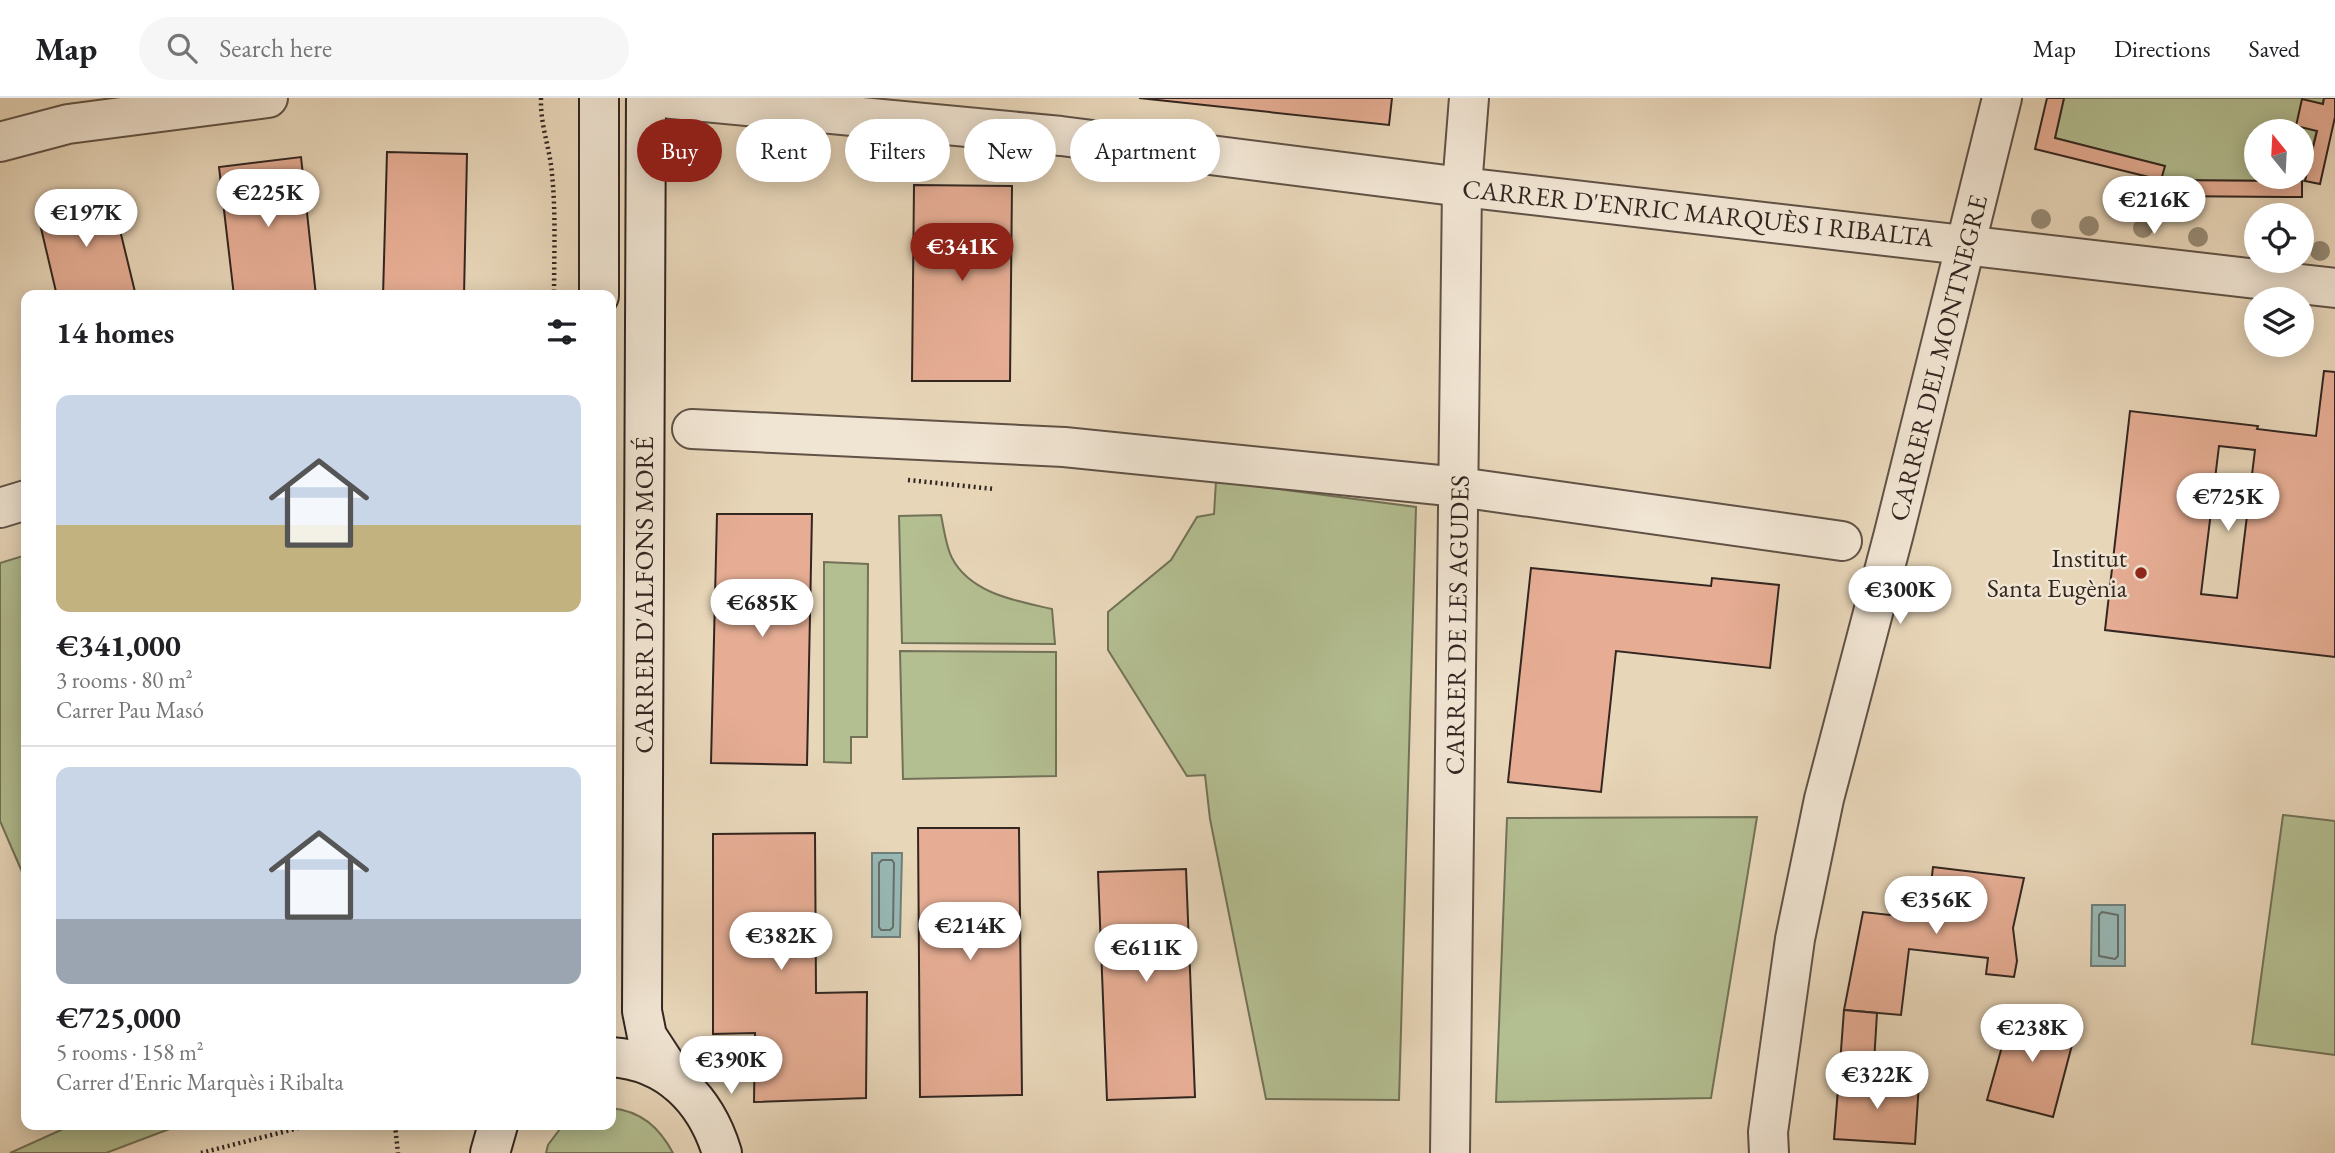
<!DOCTYPE html>
<html lang="en">
<head>
<meta charset="utf-8">
<style>
	body { margin:0; font-family:"EB Garamond",serif; background:#f6f6f6; color:#202124; height:100vh; display:flex; flex-direction:column; font-size:26px; white-space:nowrap }
	* { box-sizing:border-box; margin:0 }
	p { font-size:23px; color:#757577 }
	.icon { flex:none; width:38px; height:38px; fill:none; stroke:currentColor; stroke-width:2; stroke-linecap:round; stroke-linejoin:round }
	.map { position:relative; flex:1; overflow:hidden }
	.sheet { position:absolute; left:21px; top:192px; width:595px; height:840px; display:flex; flex-direction:column; background:#fff; border-radius:14px; box-shadow:0 4px 18px #0003 }
	.sheet>* { flex:none }
	.top-card { position:absolute; left:637px; top:21px; width:665px; height:63px; display:flex; gap:14px }
	.needle { width:46px; rotate:342deg }
	.fabs { position:absolute; left:2244px; top:21px; display:grid; gap:14px }
	.fabs a { display:grid; place-items:center; width:70px; height:70px; border-radius:50%; background:#fff; box-shadow:0 4px 18px #0003; font-size:35px }
	.price { position:absolute; translate:-50% -60px; padding:0 16px; border-radius:24px; background:#fff; color:#222; font-size:23px; line-height:46px; filter:drop-shadow(0 2px 4px #0008) }
	.price::after { content:''; position:absolute; left:50%; top:42px; width:21px; height:16px; margin-left:-10px; background:inherit; clip-path:polygon(0 0,100% 0,50% 100%) }
	.price.current { background:#8f2418; color:#fff }
	ul { padding:0; list-style:none }
	li { display:grid; align-content:center; gap:14px; height:371px; padding:0 35px }
	li+li { border-top:2px solid #e0e0e0 }
	li span { display:grid; place-items:center; height:217px; border-radius:14px; color:#555 }
	li>.icon { margin-inline-start:auto }
	span .icon { width:126px; height:126px; fill:#fffc; stroke-width:1 }
	li b { font-size:30px }
	h2 { display:flex; justify-content:space-between; align-items:center; height:84px; padding:0 35px; font-size:30px }
	.tag { padding:0 24px; border-radius:32px; background:#fff; box-shadow:0 4px 18px #0003; font-size:24px; line-height:63px }
	.tag.current { background:#8f2418; color:#fff }
	header { display:flex; align-items:center; gap:42px; box-sizing:border-box; height:98px; padding:0 35px; background:#fff; border-bottom:2px solid #e0e0e0 }
	header strong { font-size:33px }
	nav { display:flex; gap:38px; margin-inline-start:auto; font-size:24px }
	.search { width:490px; height:63px; background:#f6f6f6; display:flex; align-items:center; gap:18px; box-sizing:border-box; padding:0 24px; border-radius:38px; color:#757577; font-size:26px }
	.map>svg:first-child { display:block }
	.green { fill:#b3be91; stroke:#727258; stroke-width:2; fill-rule:evenodd }
	.water { fill:#98b8b5; stroke:#6f7e79; stroke-width:2 }
	.lines { fill:none; stroke-linecap:round; stroke-linejoin:round }
	.shore { stroke:#656f6a; stroke-width:2 }
	.building { fill:#e6ad94; stroke:#322620; stroke-width:2; fill-rule:evenodd }
	.street-casing { stroke:#605246; stroke-width:42 }
	.secondary-casing { stroke:#322620; stroke-width:42 }
	.path { stroke:#322620; stroke-width:4.5; stroke-dasharray:2 3.5; stroke-linecap:butt }
	.street { stroke:#f0e4d2; stroke-width:38 }
	.secondary { stroke:#f0e4d2; stroke-width:38 }
	.tree { fill:#968a74 }
	.poi-dot { fill:#8f2418; stroke:#f0e4d2; stroke-width:2.5 }
	.labels { text-anchor:middle; stroke-width:5; stroke-linejoin:round; paint-order:stroke }
	.street-label { font-size:26px; fill:#322620; stroke:#f0e4d2 }
	.poi-label { font-size:26px; fill:#322620; stroke:#f0e4d2; text-anchor:end }
</style>
</head>
<body>
<header>
<strong>Map</strong>
<div class="search"><svg class="icon" aria-label="search" viewBox="0 0 24 24"><circle cx="10" cy="10" r="6"/><path d="M15 15l6 6"/></svg>Search here</div>
<nav><a>Map</a><a>Directions</a><a>Saved</a></nav>
</header>
<div class="map">
<svg width="2335" height="1055" viewBox="0 0 2335 1055">
	<rect width="100%" height="100%" fill="#e8d6b9"/>
	<filter id="stains"><feTurbulence type="fractalNoise" baseFrequency=".00286" numOctaves="4"/><feColorMatrix values="0 0 0 0 .2 0 0 0 0 .09 0 0 0 0 .02 0 0 0 .5 -.17"/></filter>
	<radialGradient id="worn" r=".72"><stop offset=".6" stop-color="#630" stop-opacity="0"/><stop offset="1" stop-color="#630" stop-opacity=".3"/></radialGradient>
	<g class="green">
		<path d="M2064 0H2324L2305 83 2160 82 2164 68 2055 40ZM2256 33H2301V79H2256Z"/>
		<polygon points="1216,383 1416,409 1399,1002 1266,1001 1210,721 1205,677 1187,678 1108,552 1108,514 1171,462 1197,419 1214,416"/>
		<path d="M941 417C944 431 946 449 952 460 971 496 1017 503 1052 511L1055 546 902 545 899 418Z"/>
		<polygon points="26,457 26,783 0,723 0,465"/>
		<polygon points="824,464 868,466 867,639 851,639 851,665 824,664"/>
		<polygon points="900,553 1056,554 1056,678 903,681"/>
		<polygon points="2283,717 2335,723 2335,957 2252,946"/>
		<polygon points="1757,719 1711,1000 1496,1004 1507,720"/>
		<path d="M611 1010C641 1013 659 1029 673 1055H546L548 1047 563 1027H611Z"/>
		<polygon points="72,1027 180,1027 106,1055 10,1055"/>
	</g>
	<g class="water">
		<polygon points="872,755 902,755 900,839 872,839"/>
		<polygon points="2092,807 2125,807 2125,868 2091,868"/>
	</g>
	<g class="lines">
		<g class="shore">
			<polygon points="882,762 892,762 894,765 893,829 890,832 881,832 879,829 879,765"/>
			<polygon points="2102,814 2118,817 2118,858 2115,861 2099,858 2099,817"/>
		</g>
	</g>
	<g class="building">
		<polygon points="1139,0 1392,0 1389,27"/>
		<polygon points="2047,0 2064,0 2055,40 2165,68 2161,82 2035,51"/>
		<polygon points="2324,0 2335,0 2335,19 2320,86 2305,83 2317,33 2296,28 2302,1 2323,6"/>
		<polygon points="387,54 467,56 464,198 383,198"/>
		<polygon points="301,59 316,198 234,198 219,69"/>
		<polygon points="2160,82 2302,83 2302,99 2161,98"/>
		<polygon points="914,87 1012,88 1010,283 912,283"/>
		<polygon points="111,95 136,198 57,198 37,113"/>
		<path d="M2324 273 2335 274V559L2105 532 2130 313 2258 328 2257 331 2316 338ZM2219 348 2255 352 2237 500 2201 496Z"/>
		<polygon points="717,416 812,416 807,667 711,665"/>
		<polygon points="1531,470 1711,488 1712,480 1779,487 1770,570 1616,553 1601,694 1508,684"/>
		<polygon points="918,730 1019,730 1022,997 920,999"/>
		<polygon points="815,735 816,895 867,894 866,1000 754,1004 755,935 713,936 713,736"/>
		<polygon points="1933,769 2024,780 2013,830 2017,863 2014,879 1986,876 1988,860 1909,851 1901,917 1844,912 1863,814 1927,821"/>
		<polygon points="1186,771 1195,999 1107,1002 1098,774"/>
		<polygon points="1844,912 1877,915 1873,981 1839,979"/>
		<polygon points="2012,913 2077,928 2053,1019 1987,1002"/>
		<polygon points="1839,979 1919,985 1915,1046 1834,1041"/>
	</g>
	<g class="lines">
		<defs>
			<g id="street">
				<polyline points="662,0 1061,38 1462,89 2335,190"/>
				<polyline points="0,44 68,26 268,0"/>
				<polyline points="692,331 1064,349 1459,389 1842,443"/>
				<polyline points="0,410 26,402"/>
				<polyline points="1450,1055 1462,89 1469,0"/>
				<polyline points="1769,1055 1768,1034 1795,841 1824,701 1894,435 2002,0"/>
			</g>
			<g id="secondary">
				<polyline points="646,0 642,913 647,938 677,984"/>
				<polyline points="599,198 599,0"/>
				<path d="M611 959C669 963 706 1002 722 1055"/>
				<polyline points="490,1055 498,1027"/>
			</g>
		</defs>
		<use href="#street" class="street-casing"/>
		<use href="#secondary" class="secondary-casing"/>
		<g class="path">
			<path d="M541 0C540 27 550 50 552 76 556 116 554 157 554 198"/>
			<polyline points="908,382 994,391"/>
			<polyline points="395,1027 398,1055"/>
			<polyline points="201,1055 310,1027"/>
		</g>
		<use href="#street" class="street"/>
		<use href="#secondary" class="secondary"/>
	</g>
	<g class="tree">
		<circle cx="2041" cy="121" r="10"/>
		<circle cx="2089" cy="128" r="10"/>
		<circle cx="2143" cy="130" r="10"/>
		<circle cx="2198" cy="139" r="10"/>
		<circle cx="2320" cy="153" r="10"/>
	</g>
	<circle class="poi-dot" cx="2141" cy="475" r="7"/>
	<g class="labels">
		<g class="street-label">
			<text transform="translate(1698 115) rotate(6)" y="9">CARRER D'ENRIC MARQUÈS I RIBALTA</text>
			<text transform="translate(1938 260) rotate(-76)" y="9">CARRER DEL MONTNEGRE</text>
			<text transform="translate(644 497) rotate(-90)" y="9">CARRER D'ALFONS MORÉ</text>
			<text transform="translate(1457 527) rotate(-89)" y="9">CARRER DE LES AGUDES</text>
		</g>
		<g class="poi-label">
			<text x="2127" y="469">Institut<tspan x="2127" dy="30">Santa Eugènia</tspan></text>
		</g>
	</g>
	<rect width="100%" height="100%" filter="url(#stains)"/>
	<rect width="100%" height="100%" fill="url(#worn)"/>
</svg>
<div class="fabs">
<a><svg class="needle" viewBox="-14 -14 28 28"><path d="M0-13l5 13h-10z" fill="#e53935"/><path d="M0 13l5-13h-10z" fill="#757577"/></svg></a>
<a><svg class="icon" aria-label="locate" viewBox="0 0 24 24"><circle cx="12" cy="12" r="6"/><path d="M12 2v4M12 18v4M2 12h4M18 12h4"/></svg></a>
<a><svg class="icon" aria-label="layers" viewBox="0 0 24 24"><path d="M12 4l9 5-9 5-9-5zM3 14l9 5 9-5"/></svg></a>
</div>
<b class="price" style="left:268px;top:131px">€225K</b>
<b class="price" style="left:2154px;top:138px">€216K</b>
<b class="price" style="left:86px;top:151px">€197K</b>
<b class="price current" style="left:962px;top:185px">€341K</b>
<b class="price" style="left:2228px;top:435px">€725K</b>
<b class="price" style="left:1900px;top:528px">€300K</b>
<b class="price" style="left:762px;top:541px">€685K</b>
<b class="price" style="left:1936px;top:838px">€356K</b>
<b class="price" style="left:970px;top:864px">€214K</b>
<b class="price" style="left:781px;top:874px">€382K</b>
<b class="price" style="left:1146px;top:886px">€611K</b>
<b class="price" style="left:2032px;top:966px">€238K</b>
<b class="price" style="left:731px;top:998px">€390K</b>
<b class="price" style="left:1877px;top:1013px">€322K</b>
<div class="top-card">
<a class="tag current">Buy</a>
<a class="tag">Rent</a>
<a class="tag">Filters</a>
<a class="tag">New</a>
<a class="tag">Apartment</a>
</div>
<section class="sheet">
<h2>14 homes<svg class="icon" aria-label="filters" viewBox="0 0 24 24"><path d="M4 7h16M4 17h16"/><circle cx="9" cy="7" r="2"/><circle cx="15" cy="17" r="2"/></svg></h2>
<ul>
<li><span style="background:linear-gradient(#c9d6e8 60%,#c2b280 0)"><svg class="icon" aria-label="home" viewBox="0 0 24 24"><path d="M3 11l9-7 9 7M6 9v11h12V9"/></svg></span><div><b>€341,000</b><p>3 rooms · 80 m²</p><p>Carrer Pau Masó</p></div></li>
<li><span style="background:linear-gradient(#c9d6e8 70%,#9aa5b1 0)"><svg class="icon" aria-label="home" viewBox="0 0 24 24"><path d="M3 11l9-7 9 7M6 9v11h12V9"/></svg></span><div><b>€725,000</b><p>5 rooms · 158 m²</p><p>Carrer d'Enric Marquès i Ribalta</p></div></li>
</ul>
</section>
</div>
</body>
</html>
